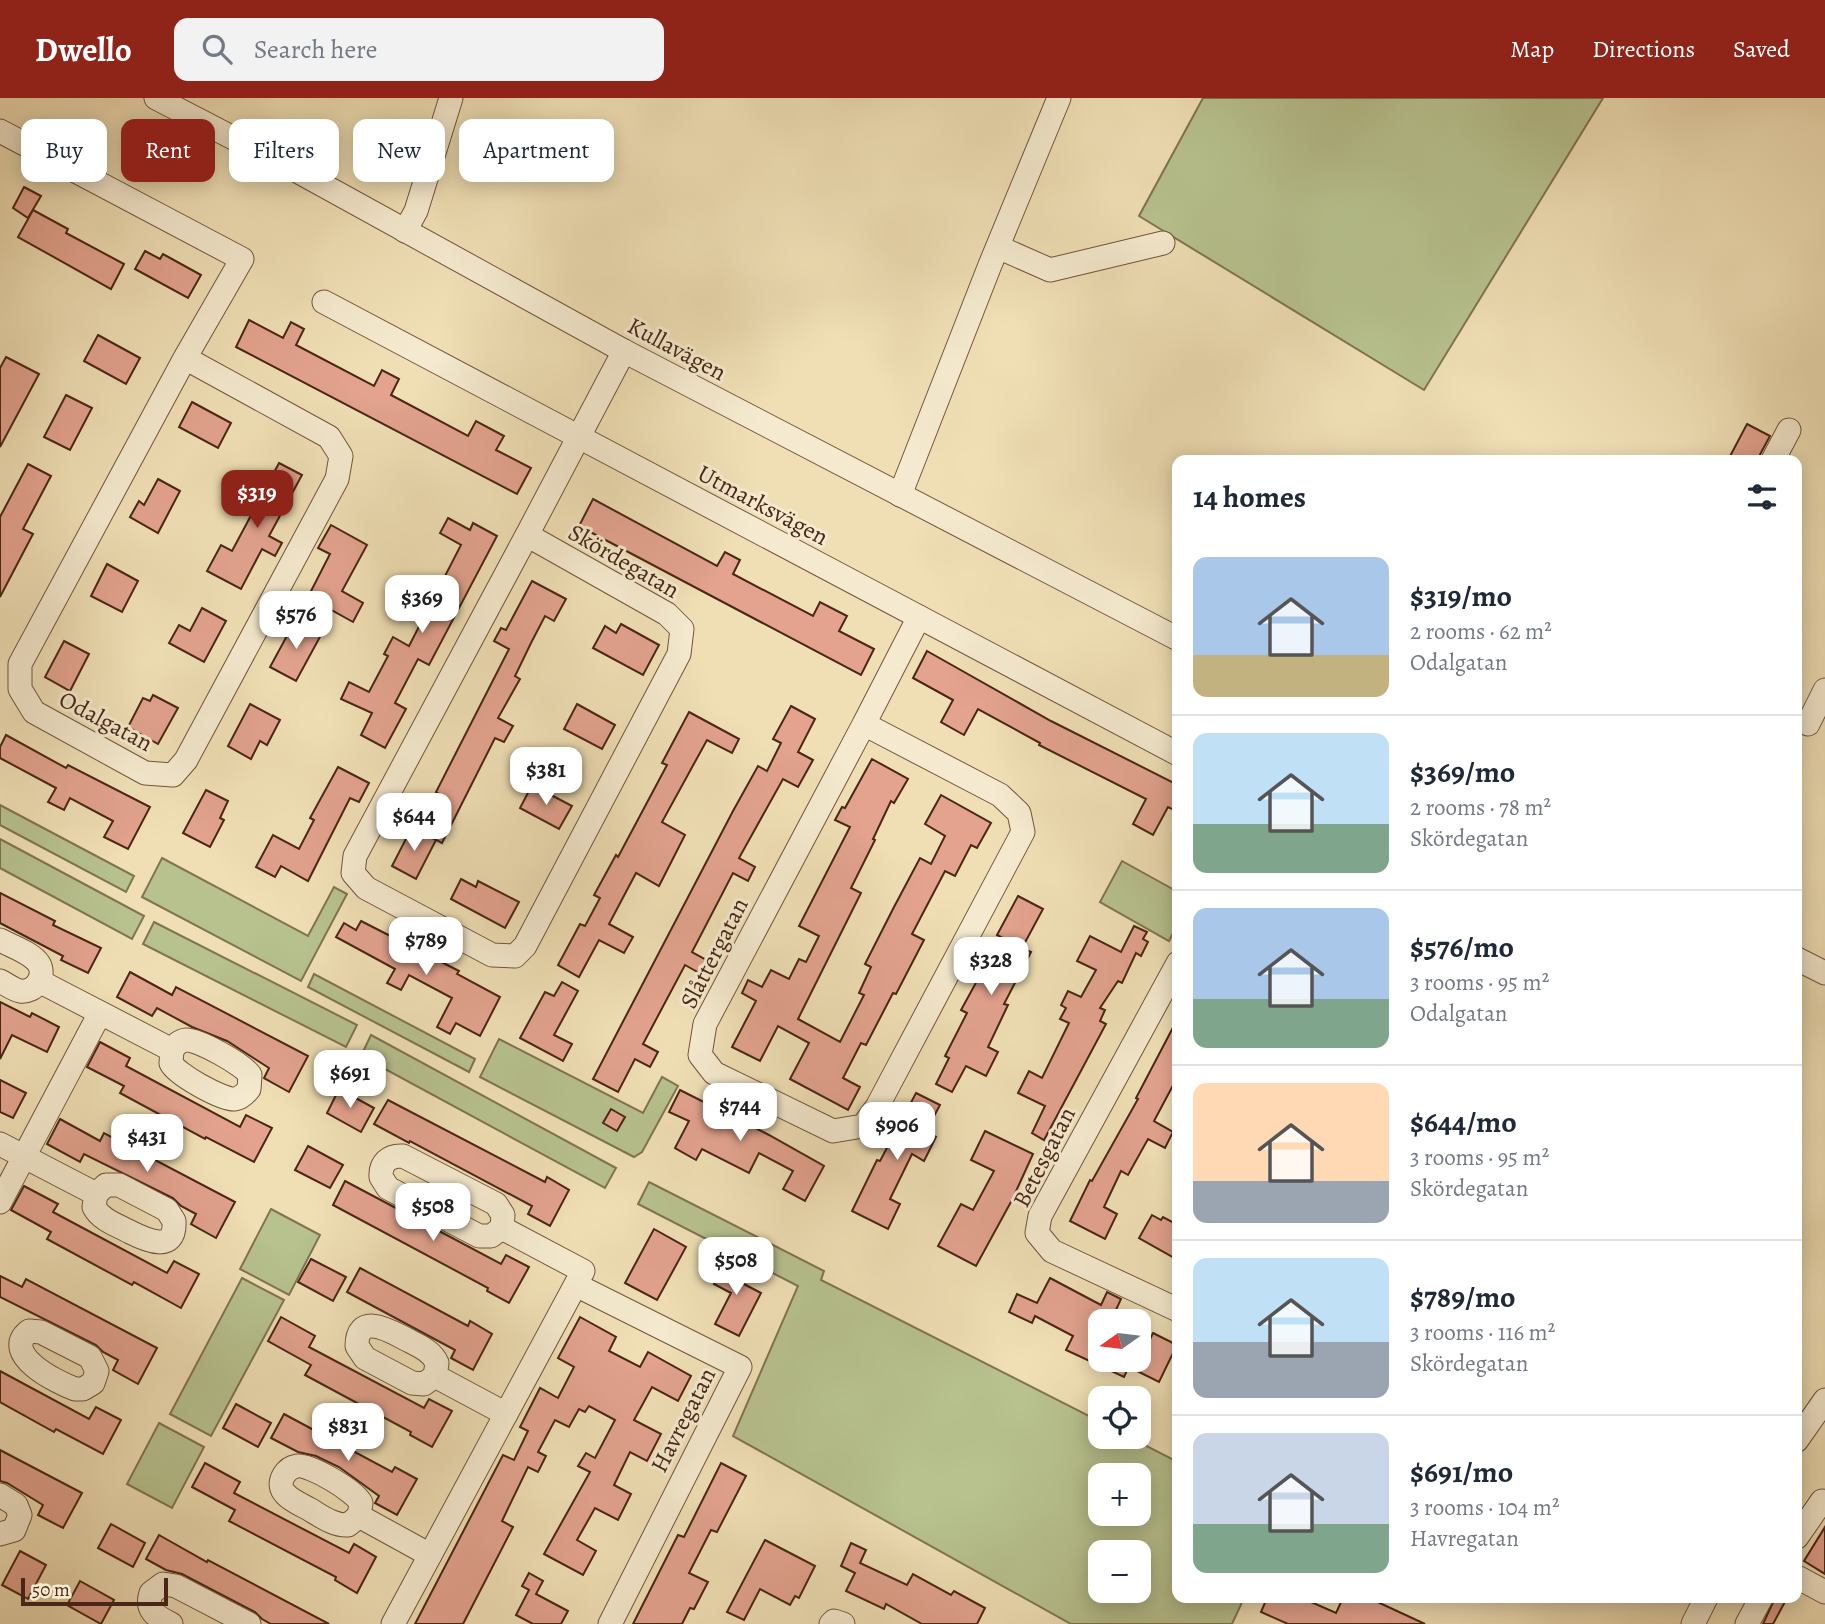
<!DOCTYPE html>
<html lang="en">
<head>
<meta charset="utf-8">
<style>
	body { margin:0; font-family:Alegreya,serif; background:#f2f2f3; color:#1f2937; height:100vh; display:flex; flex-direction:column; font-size:26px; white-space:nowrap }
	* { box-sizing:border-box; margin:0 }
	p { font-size:23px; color:#747a83 }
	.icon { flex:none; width:38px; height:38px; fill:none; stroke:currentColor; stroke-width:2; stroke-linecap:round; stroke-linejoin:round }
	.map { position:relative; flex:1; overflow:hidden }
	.side { position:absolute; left:1172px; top:357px; width:630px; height:1148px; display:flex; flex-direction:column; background:#fff; border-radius:14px; box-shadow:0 4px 18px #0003 }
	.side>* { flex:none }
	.top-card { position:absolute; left:21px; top:21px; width:665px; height:63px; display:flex; gap:14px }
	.needle { width:46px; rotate:256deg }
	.controls { position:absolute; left:1088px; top:1211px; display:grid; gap:14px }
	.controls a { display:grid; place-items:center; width:63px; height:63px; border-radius:14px; background:#fff; box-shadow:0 4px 18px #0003; font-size:35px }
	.scale { position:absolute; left:21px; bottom:18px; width:147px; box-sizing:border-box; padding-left:7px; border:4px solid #492615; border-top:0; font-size:19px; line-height:24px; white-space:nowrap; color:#492615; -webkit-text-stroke:5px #f5eacf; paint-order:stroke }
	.price { position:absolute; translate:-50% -60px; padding:0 16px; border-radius:14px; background:#fff; color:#222; font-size:23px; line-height:46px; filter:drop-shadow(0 2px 4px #0008) }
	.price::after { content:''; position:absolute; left:50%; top:42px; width:21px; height:16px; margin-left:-10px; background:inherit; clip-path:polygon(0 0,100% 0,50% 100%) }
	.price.on { background:#8f2418; color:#fff }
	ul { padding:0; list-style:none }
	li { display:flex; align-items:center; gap:21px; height:175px; padding:0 21px }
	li+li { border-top:2px solid #e0e1e3 }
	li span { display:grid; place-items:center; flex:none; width:196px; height:140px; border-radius:14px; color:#555 }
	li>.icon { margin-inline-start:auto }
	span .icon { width:84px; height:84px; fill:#fffc; stroke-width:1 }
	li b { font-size:30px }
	h2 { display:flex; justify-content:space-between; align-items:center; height:84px; padding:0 21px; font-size:30px }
	.pill { padding:0 24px; border-radius:14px; background:#fff; box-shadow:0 4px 18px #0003; font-size:24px; line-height:63px }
	.pill.on { background:#8f2418; color:#fff }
	header { display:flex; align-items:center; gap:42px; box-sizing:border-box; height:98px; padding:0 35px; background:#8f2418; color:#fff }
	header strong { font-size:33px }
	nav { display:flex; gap:38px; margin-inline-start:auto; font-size:24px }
	.search { width:490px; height:63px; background:#f2f2f3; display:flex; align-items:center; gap:18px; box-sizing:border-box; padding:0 24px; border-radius:14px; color:#747a83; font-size:26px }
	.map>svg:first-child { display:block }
	.green { fill:#b7c28f; stroke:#807452; stroke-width:2; fill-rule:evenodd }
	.building { fill:#e3a38f; stroke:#492615; stroke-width:2 }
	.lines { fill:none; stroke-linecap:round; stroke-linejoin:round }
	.minor-casing { stroke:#73543d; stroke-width:25 }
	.minor { stroke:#f5eacf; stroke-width:23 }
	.labels { text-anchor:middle; stroke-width:6; stroke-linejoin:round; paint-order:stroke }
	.street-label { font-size:24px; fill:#492615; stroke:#f5eacf }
</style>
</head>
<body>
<header>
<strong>Dwello</strong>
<div class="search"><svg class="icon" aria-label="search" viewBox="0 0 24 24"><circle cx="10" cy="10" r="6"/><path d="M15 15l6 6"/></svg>Search here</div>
<nav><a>Map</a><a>Directions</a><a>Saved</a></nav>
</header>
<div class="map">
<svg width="1825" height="1526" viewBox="0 0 1825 1526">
	<rect width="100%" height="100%" fill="#f0dfb5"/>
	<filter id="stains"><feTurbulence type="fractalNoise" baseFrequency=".00286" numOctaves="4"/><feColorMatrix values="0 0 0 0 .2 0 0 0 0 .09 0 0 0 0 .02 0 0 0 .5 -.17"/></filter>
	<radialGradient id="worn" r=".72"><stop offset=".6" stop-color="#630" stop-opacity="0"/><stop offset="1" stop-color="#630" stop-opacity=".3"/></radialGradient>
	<g class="green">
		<polygon points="1203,0 1603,0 1424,292 1139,118"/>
		<polygon points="0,707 134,778 126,794 0,727"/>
		<polygon points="0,741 144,818 132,841 0,770"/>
		<polygon points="162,760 308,838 334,789 347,796 301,883 142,799"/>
		<polygon points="1122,763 1178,794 1178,826 1169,843 1100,804"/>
		<polygon points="154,824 357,927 346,949 143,846"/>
		<polygon points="314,876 475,961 469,974 308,889"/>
		<polygon points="371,937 616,1070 605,1090 361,958"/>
		<polygon points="499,941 643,1015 662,979 678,988 642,1054 634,1059 480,979"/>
		<path d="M649 1084 824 1173 821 1182 1101 1324V1339H1129L1178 1364V1500H1244L1232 1526H1071L733 1338 798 1188 638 1106ZM1101 1377H1139V1416H1101ZM1101 1454H1139V1493H1101Z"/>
		<polygon points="271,1111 320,1137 289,1197 240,1171"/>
		<polygon points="242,1180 284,1202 211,1338 170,1316"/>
		<polygon points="159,1325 204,1349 172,1410 127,1386"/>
	</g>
	<g class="building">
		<polygon points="24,89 41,98 28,120 13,110"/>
		<polygon points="33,112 68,131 66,135 124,166 111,191 18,139"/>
		<polygon points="145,153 160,161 163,156 201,177 188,200 135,171"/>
		<polygon points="249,222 283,240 291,224 304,231 296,247 374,288 382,272 399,281 391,297 468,338 476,323 504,338 496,352 531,370 517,396 236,249"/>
		<polygon points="98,237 140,260 126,286 84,263"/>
		<polygon points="6,259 39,276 0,349 0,270"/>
		<polygon points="66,297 92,310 70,352 44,339"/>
		<polygon points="192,304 231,325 218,350 179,329"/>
		<polygon points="1747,326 1770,338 1757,362 1728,362"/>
		<polygon points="279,365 302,377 269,438 282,445 275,458 262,451 241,491 207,473 221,447 232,453"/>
		<polygon points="28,366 51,378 23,431 33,436 0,499 0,419"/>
		<polygon points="158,381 180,393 158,435 130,419 139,403 144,407"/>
		<polygon points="593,401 717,468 725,454 740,462 733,476 813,518 820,504 847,518 839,533 874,551 861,577 579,428"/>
		<polygon points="448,420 470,432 473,425 497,438 429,567 418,561 395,605 406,611 385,650 361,637 372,615 341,601 349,584 369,594 388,558 384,556 393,539 409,548 461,447 440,435"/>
		<polygon points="331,427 367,447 342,493 363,505 353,524 328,510 330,506 310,495 330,456 318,450"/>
		<polygon points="107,466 138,483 122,514 91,498"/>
		<polygon points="532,483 566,501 554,523 545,518 531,545 515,578 520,581 498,620 513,628 504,644 495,640 442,745 426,736 440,709 435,706 441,697 436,694 509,551 494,543 501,530 506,532"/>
		<polygon points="202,510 226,523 204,564 169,545 179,527 190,533"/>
		<polygon points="295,523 321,537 296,583 270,569"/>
		<polygon points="621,526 659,547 643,577 593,550 605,528 616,535"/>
		<polygon points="64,543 89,556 70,593 45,579"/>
		<polygon points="927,553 1051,623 1178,687 1178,714 1168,709 1153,737 1133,726 1146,701 1039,647 1040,645 978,611 964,637 941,624 953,602 913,580"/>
		<polygon points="153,597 178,610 158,646 128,629 143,600 150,603"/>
		<polygon points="250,606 280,622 267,647 260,643 251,661 228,648"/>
		<polygon points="577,606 615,627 602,651 564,631"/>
		<polygon points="791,608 815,621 798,654 813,662 798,689 783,681 739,760 755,769 748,783 733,775 692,854 708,863 701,876 685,867 643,946 658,954 650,969 635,961 618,994 593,981 733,713 758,668 767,673 781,645 773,641"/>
		<polygon points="689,614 739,641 732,655 707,642 662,724 685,737 659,788 636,775 609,826 633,839 624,855 599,842 579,879 558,867 580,826 585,828 600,800 594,797 616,757 618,759 667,667 662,665"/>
		<polygon points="6,637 66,670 68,667 150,709 128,751 104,739 113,723 70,700 64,712 48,704 56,690 0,660 0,649"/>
		<polygon points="524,660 545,671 538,685 517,674"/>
		<polygon points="872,661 908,681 894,705 891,703 873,741 875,742 851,790 861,795 798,921 840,944 864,897 859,895 871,869 865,866 894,809 920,760 931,766 945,738 925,726 941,697 991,725 977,750 971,747 955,778 945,773 912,836 924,842 896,896 893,895 866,947 861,945 843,980 860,989 848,1012 790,981 809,945 778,928 760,963 732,949 756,903 742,895 748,882 762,889 771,872 789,881 799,861 806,864 819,838 799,828 850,729 835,722 842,709 845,710"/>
		<polygon points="338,669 369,685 359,704 350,700 308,783 281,768 275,779 256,769 273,737 299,751 314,722 310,720"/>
		<polygon points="532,687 572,708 559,731 520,710"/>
		<polygon points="206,692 228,703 220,720 224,722 210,749 183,735"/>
		<polygon points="412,729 436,742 416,781 392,768"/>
		<polygon points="461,781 476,789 478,783 519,804 505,830 451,801"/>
		<polygon points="0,795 55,823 53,827 101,850 88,875 61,862 63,858 0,825"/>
		<polygon points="1018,798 1043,811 1022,850 1031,854 1004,906 1008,907 988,949 998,954 986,978 966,968 952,994 936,986 949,960 945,958 967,915 961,912 1001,839 997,837"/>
		<polygon points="361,823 459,873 457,876 500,899 480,938 456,925 450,936 437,929 452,900 409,877 401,892 387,885 395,871 336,839 344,825 356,832"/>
		<polygon points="1134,828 1147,834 1143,841 1148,844 1141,858 1136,855 1122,885 1118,883 1100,910 1105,912 1100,923 1106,926 1044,1042 1032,1035 1045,1008 1018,995 1029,973 1042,980 1069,925 1060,921 1066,910 1061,907 1068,893 1081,899 1096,872 1077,863 1090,838 1121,854"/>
		<polygon points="130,874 172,897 176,889 308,958 289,994 264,980 269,970 227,943 192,929 157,910 152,918 117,899"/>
		<polygon points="562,884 578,893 554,937 572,946 563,963 520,940 545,894 554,898"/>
		<polygon points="0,904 30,919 32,915 59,929 47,954 12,937 0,961"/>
		<polygon points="1178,920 1178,978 1154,1023 1173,1034 1165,1050 1148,1041 1128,1077 1121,1073 1104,1109 1117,1116 1105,1141 1070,1123 1090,1082 1092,1083 1138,1001 1136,1000"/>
		<polygon points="100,944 130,960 126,968 240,1029 246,1017 272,1030 254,1064 206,1039 205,1041 120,995 124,988 87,969"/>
		<polygon points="0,982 26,995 13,1020 0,1014"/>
		<polygon points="339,991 374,1010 361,1034 327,1015"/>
		<polygon points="680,992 769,1037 824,1068 805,1103 783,1091 793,1073 759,1055 749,1075 702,1051 696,1062 675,1050 689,1023 669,1014"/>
		<polygon points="916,995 940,1007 926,1033 936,1039 924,1063 912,1056 890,1101 900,1106 888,1131 852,1113 877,1062 880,1063"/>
		<polygon points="388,1002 545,1084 547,1079 569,1092 550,1128 528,1116 532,1108 410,1043 409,1045 374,1026"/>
		<polygon points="611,1011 625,1019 617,1033 603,1025"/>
		<polygon points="60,1021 100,1043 104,1035 235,1104 216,1140 191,1126 196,1116 181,1108 173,1100 84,1056 80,1064 47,1046"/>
		<polygon points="985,1033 1033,1056 1012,1102 976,1168 938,1148 961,1106 973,1112 994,1073 971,1062"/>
		<polygon points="308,1048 343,1067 330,1090 295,1072"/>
		<polygon points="345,1083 501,1166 506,1157 529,1169 509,1205 487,1193 488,1190 333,1107"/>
		<polygon points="24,1088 58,1106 53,1114 167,1175 174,1163 199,1176 181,1210 134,1184 132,1187 47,1141 51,1134 11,1112"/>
		<polygon points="1152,1117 1161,1122 1163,1119 1178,1127 1178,1162 1139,1140"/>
		<polygon points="654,1131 686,1149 657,1202 625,1185"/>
		<polygon points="728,1159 750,1170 742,1185 761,1195 739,1238 715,1226 731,1195 714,1186"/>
		<polygon points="311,1161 346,1179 333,1203 298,1184"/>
		<polygon points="360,1170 468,1228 470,1223 492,1236 473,1272 451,1260 455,1252 347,1194"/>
		<polygon points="0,1178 22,1189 26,1181 157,1250 138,1286 113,1272 118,1262 103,1254 96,1247 0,1199"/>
		<polygon points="1050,1180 1101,1207 1107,1194 1121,1201 1115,1214 1133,1223 1101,1223 1101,1243 1091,1262 1132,1262 1124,1279 1066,1252 1073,1238 1035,1218 1032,1225 1009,1214 1017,1196 1037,1205"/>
		<polygon points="281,1219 315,1238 309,1249 424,1310 429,1301 452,1313 432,1349 410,1337 411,1334 305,1277 311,1267 268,1243"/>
		<polygon points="580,1219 616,1239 609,1253 640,1269 648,1254 691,1278 678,1303 652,1289 634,1322 661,1336 647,1363 630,1354 614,1387 631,1396 618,1422 595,1410 577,1442 596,1453 583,1477 544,1456 590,1374 578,1368 586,1355 595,1360 615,1322 589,1308 585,1314 579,1311 569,1329 555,1322 538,1354 546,1358 538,1374 528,1369 502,1423 513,1429 463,1526 415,1526 503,1357 514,1362 528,1333 520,1329 540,1290 558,1300 574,1269 558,1260"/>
		<polygon points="1153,1235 1177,1247 1159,1284 1135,1272"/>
		<polygon points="0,1273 89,1321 96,1309 121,1322 103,1356 56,1331 54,1334 0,1304"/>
		<polygon points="236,1306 271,1325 258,1349 223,1330"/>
		<polygon points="284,1316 392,1374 395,1369 417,1381 397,1417 375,1405 379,1398 339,1369 316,1358 298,1354 271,1340"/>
		<polygon points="0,1352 82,1395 63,1430 38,1417 43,1407 7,1385 0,1383"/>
		<polygon points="205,1365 240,1384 234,1395 349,1455 354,1446 376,1459 357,1495 335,1482 336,1479 229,1423 235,1412 192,1389"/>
		<polygon points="721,1365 746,1378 717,1434 711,1432 689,1475 708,1484 694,1511 690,1510 682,1526 633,1526 678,1437 684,1439"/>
		<polygon points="111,1426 145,1445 133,1469 98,1450"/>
		<polygon points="1825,1429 1825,1476 1804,1463"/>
		<polygon points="159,1437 207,1464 208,1462 329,1526 271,1526 262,1521 255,1514 182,1476 166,1472 146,1461"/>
		<polygon points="765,1442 815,1468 799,1500 795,1498 790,1507 760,1491 744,1522 727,1514"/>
		<polygon points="851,1445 866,1452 860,1465 907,1487 913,1476 951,1497 954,1493 985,1510 977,1526 922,1526 886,1506 884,1511 846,1493 855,1475 841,1468"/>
		<polygon points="20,1453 46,1467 28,1501 2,1487"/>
		<polygon points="529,1475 543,1483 536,1496 568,1513 561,1526 533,1526 516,1517 529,1492 522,1488"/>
		<polygon points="80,1483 114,1502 101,1526 67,1507"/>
		<polygon points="1267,1500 1302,1500 1336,1515 1343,1500 1369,1500 1425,1526 1288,1526 1261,1514"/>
		<polygon points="1775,1500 1787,1500 1773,1526 1763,1526"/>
	</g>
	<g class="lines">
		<defs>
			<g id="minor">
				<polyline points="156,0 299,74 624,253 1178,541"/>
				<polyline points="0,33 242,161 185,260 329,339 341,358 337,381 186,662 173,677 145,675 34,614 20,591 20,566 185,260"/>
				<polyline points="405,133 416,113 451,0"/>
				<polyline points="998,149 1050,172 1163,145"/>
				<polyline points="324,204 1178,656"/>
				<polyline points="1773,362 1789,332"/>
				<polyline points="900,397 990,167 1059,0"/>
				<polyline points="527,437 355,758 353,775 366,790 492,857 515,858 525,848 679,556 682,531 667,516 527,437 624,253"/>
				<polyline points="864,626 705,926 700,957 714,975 833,1033 863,1028 877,1009 1023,734 1019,715 1000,697 864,626 919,519"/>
				<polyline points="1808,626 1825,592"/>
				<path d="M0 842C11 848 32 855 39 866 46 879 35 895 20 893 14 892 6 886 0 883"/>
				<polyline points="1797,861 1825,875"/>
				<polyline points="1178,865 1040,1118 1037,1135 1052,1153 1178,1212"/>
				<path d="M39 883 172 952 171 965C176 976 222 1002 235 1001 241 1000 245 996 249 991L250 977C244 967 198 941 186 942 179 943 176 947 172 952"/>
				<path d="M0 1046 96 1096 94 1109C101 1122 117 1127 130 1134 146 1142 176 1156 174 1123L167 1112 119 1087H106L96 1096"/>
				<polyline points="0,1104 100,915"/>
				<polyline points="576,1187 740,1269 610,1526"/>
				<path d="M29 1233 41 1234 90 1259 97 1273 93 1285 83 1291H75C56 1284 0 1256 29 1233Z"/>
				<path d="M435 1278 424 1286 412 1285 365 1260 357 1248C357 1216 385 1230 402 1239 414 1246 431 1251 437 1265L435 1278 506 1316"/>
				<polyline points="1797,1342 1825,1302"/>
				<polyline points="0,1397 16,1407 20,1417 14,1432 0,1436"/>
				<path d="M359 1418 348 1427C334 1428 321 1418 309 1411 296 1404 273 1395 284 1377 287 1372 291 1369 297 1368 310 1366 355 1393 361 1405L359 1418 430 1457"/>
				<polyline points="1797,1439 1822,1403"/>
				<polyline points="1797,1479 1825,1494"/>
				<path d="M171 1526C157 1519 145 1513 151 1495L163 1486 176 1488 249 1526"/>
				<path d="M393 1526 583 1173 502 1130 503 1117 496 1106 403 1058C389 1057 380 1065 381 1079L388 1090 479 1138H491L502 1130"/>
				<polyline points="831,1526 834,1523 843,1526"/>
				<polyline points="1693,1526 1706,1500"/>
				<polyline points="1747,1526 1761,1500"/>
			</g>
		</defs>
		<use href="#minor" class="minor-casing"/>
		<use href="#minor" class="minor"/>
	</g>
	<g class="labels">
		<g class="street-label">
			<text transform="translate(677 251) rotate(28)" y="8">Kullavägen</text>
			<text transform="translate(763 407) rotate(28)" y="8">Utmarksvägen</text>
			<text transform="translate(624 463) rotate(30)" y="8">Skördegatan</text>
			<text transform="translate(106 623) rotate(28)" y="8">Odalgatan</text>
			<text transform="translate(714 855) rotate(-63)" y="8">Slåttergatan</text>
			<text transform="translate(1044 1059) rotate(-63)" y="8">Betesgatan</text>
			<text transform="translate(683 1322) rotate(-63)" y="8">Havregatan</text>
		</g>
	</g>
	<rect width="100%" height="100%" filter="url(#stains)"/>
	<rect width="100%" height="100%" fill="url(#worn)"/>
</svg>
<div class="controls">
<a><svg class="needle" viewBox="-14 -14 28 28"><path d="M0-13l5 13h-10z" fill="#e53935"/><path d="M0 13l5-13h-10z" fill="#747a83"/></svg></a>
<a><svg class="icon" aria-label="locate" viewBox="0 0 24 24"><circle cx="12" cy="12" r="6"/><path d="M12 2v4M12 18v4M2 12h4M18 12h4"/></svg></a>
<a>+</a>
<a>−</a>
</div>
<div class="scale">50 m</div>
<b class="price on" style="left:257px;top:432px">$319</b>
<b class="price" style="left:422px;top:537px">$369</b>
<b class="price" style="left:296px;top:553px">$576</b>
<b class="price" style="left:546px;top:709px">$381</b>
<b class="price" style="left:414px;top:755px">$644</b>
<b class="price" style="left:426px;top:879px">$789</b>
<b class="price" style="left:991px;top:899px">$328</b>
<b class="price" style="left:350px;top:1012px">$691</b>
<b class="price" style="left:740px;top:1045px">$744</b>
<b class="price" style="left:897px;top:1064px">$906</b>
<b class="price" style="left:147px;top:1076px">$431</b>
<b class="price" style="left:433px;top:1145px">$508</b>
<b class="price" style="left:736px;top:1199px">$508</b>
<b class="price" style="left:348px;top:1365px">$831</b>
<div class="top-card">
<a class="pill">Buy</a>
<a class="pill on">Rent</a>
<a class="pill">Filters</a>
<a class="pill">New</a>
<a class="pill">Apartment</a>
</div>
<section class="side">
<h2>14 homes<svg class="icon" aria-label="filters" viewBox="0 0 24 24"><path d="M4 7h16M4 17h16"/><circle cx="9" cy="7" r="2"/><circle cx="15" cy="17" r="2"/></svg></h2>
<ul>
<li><span style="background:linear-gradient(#a9c7e8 70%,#c2b280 0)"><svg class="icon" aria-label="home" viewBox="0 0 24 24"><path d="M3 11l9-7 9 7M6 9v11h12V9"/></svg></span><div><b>$319/mo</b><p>2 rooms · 62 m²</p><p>Odalgatan</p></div></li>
<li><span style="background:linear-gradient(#bfe0f5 65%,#7fa58c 0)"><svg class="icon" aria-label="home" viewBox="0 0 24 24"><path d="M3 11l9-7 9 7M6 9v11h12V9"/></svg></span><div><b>$369/mo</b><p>2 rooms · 78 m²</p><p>Skördegatan</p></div></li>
<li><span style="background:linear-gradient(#a9c7e8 65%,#7fa58c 0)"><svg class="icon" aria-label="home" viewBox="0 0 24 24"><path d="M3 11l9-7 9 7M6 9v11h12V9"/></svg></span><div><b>$576/mo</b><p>3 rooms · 95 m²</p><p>Odalgatan</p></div></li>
<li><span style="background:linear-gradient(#ffd9b3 70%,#9aa5b1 0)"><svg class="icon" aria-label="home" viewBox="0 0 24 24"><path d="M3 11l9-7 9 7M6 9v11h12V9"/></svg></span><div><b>$644/mo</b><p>3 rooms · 95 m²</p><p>Skördegatan</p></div></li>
<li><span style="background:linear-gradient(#bfe0f5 60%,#9aa5b1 0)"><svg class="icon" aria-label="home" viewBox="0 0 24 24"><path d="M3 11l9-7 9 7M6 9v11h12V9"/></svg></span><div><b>$789/mo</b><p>3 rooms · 116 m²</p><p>Skördegatan</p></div></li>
<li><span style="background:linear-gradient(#c9d6e8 65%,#7fa58c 0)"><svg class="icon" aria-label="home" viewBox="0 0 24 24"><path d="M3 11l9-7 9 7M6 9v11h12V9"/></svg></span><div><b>$691/mo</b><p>3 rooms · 104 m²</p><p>Havregatan</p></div></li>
</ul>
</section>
</div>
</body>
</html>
